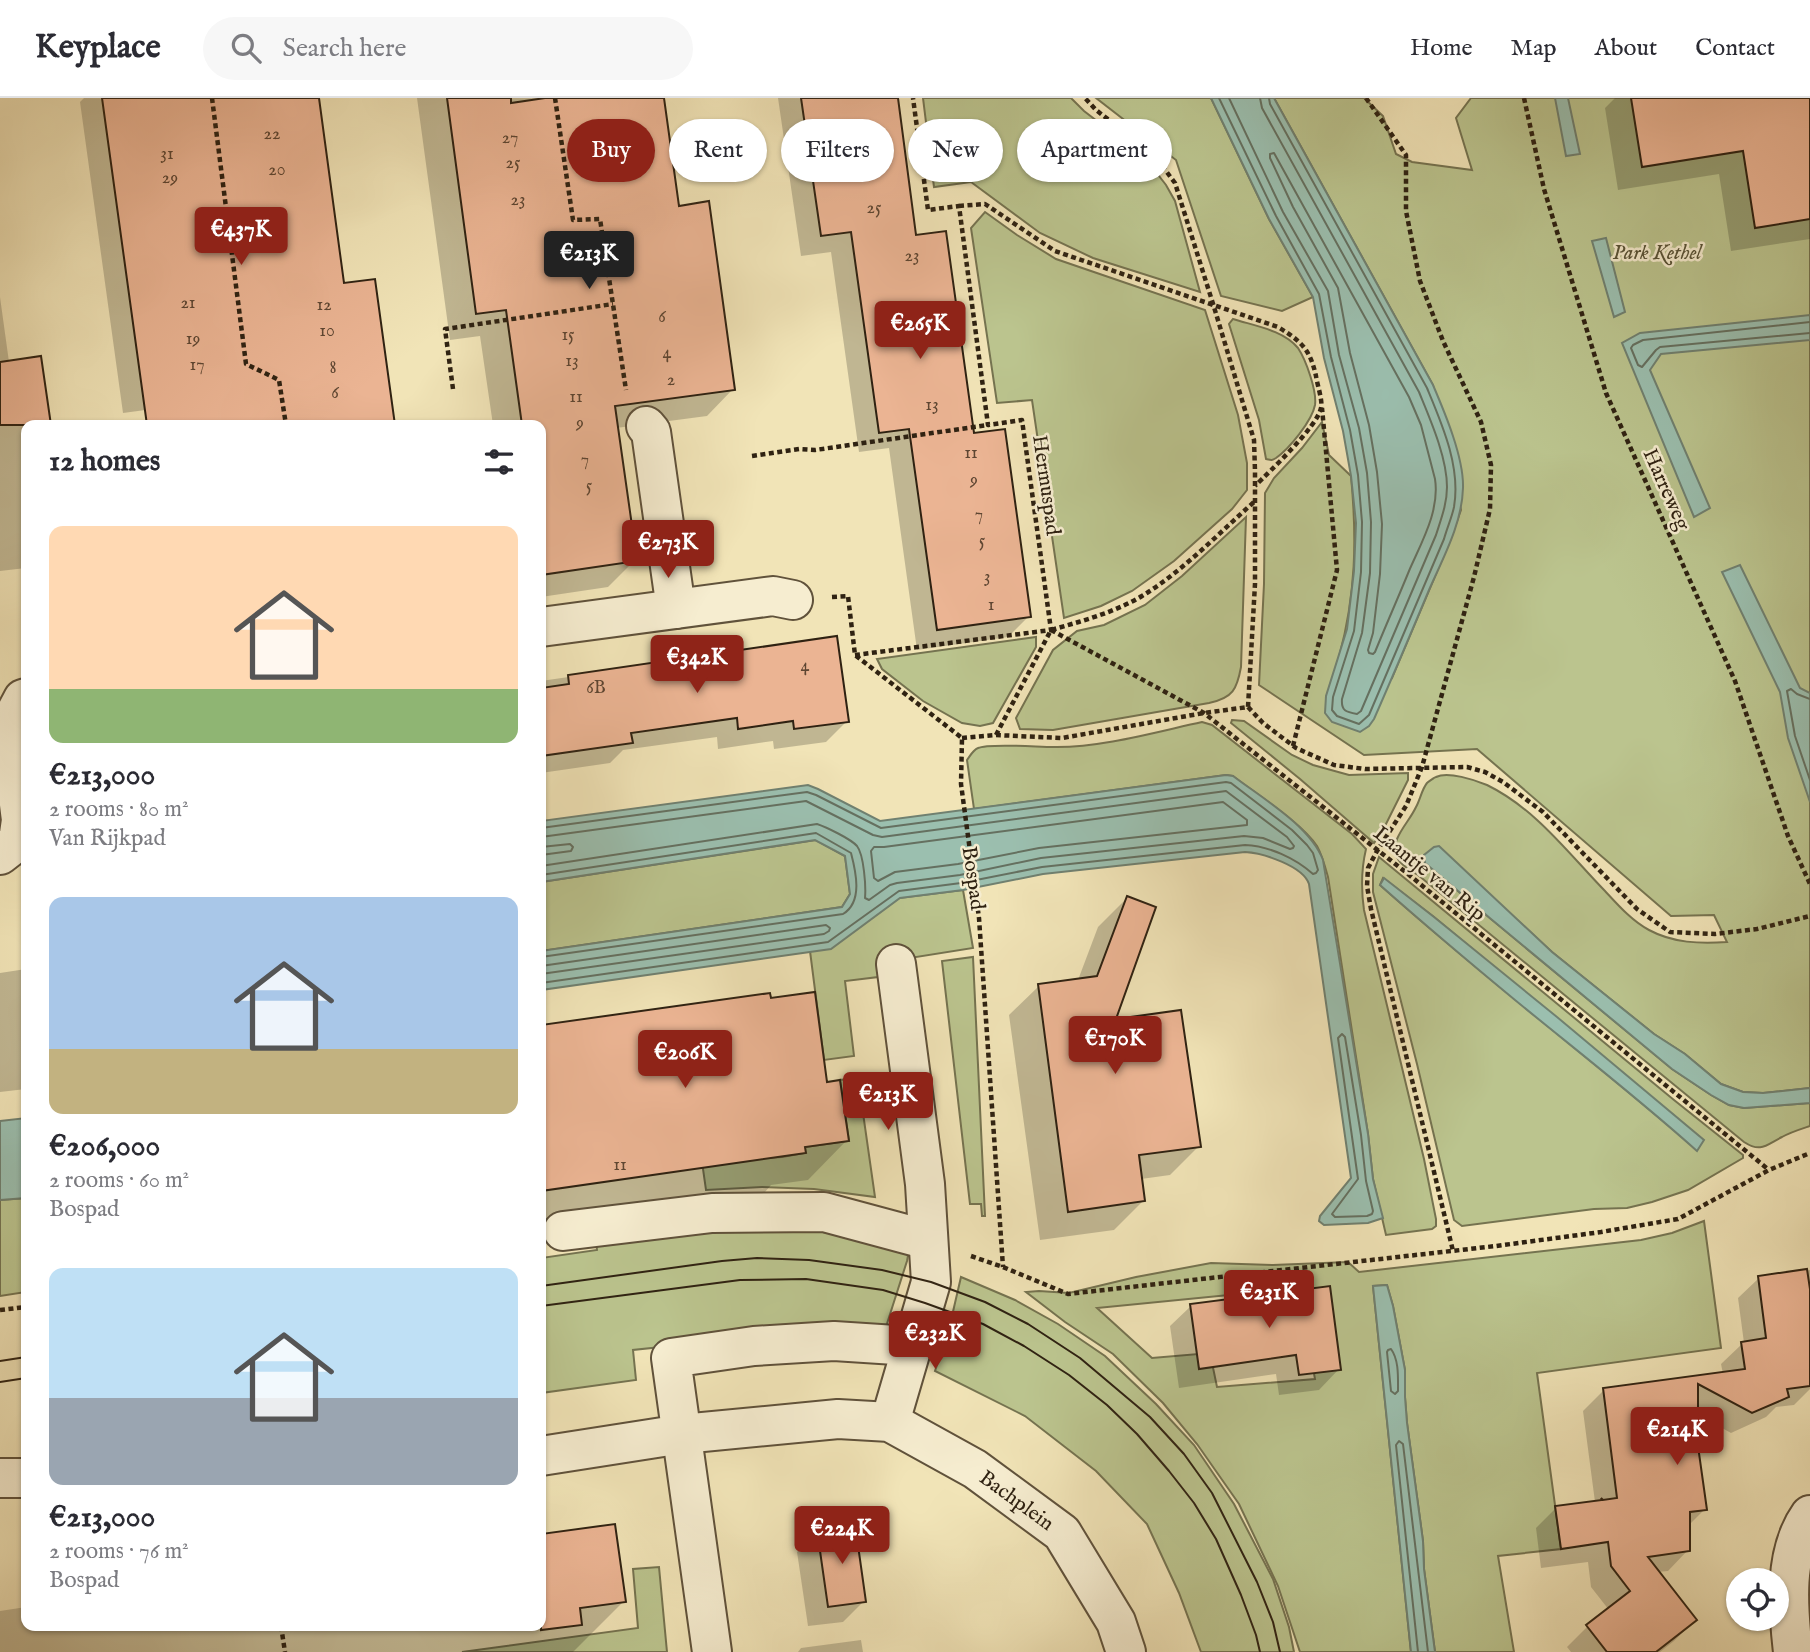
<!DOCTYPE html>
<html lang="en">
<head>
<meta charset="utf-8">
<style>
	body { margin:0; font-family:"IM FELL English",serif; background:#f7f7f7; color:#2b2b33; height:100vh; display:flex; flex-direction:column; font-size:26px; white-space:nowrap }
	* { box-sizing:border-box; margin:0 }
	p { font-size:23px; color:#7c7c81 }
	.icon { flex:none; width:38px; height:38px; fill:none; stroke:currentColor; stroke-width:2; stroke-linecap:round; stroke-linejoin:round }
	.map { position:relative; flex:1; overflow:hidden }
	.sheet { position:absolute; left:21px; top:322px; width:525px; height:1211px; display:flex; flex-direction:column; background:#fff; border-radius:14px; box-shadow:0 2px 5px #0004 }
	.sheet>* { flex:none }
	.hud { position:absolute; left:567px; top:21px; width:665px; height:63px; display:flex; gap:14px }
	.buttons { position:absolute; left:1726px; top:1470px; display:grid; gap:14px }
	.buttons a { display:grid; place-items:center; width:63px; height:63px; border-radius:50%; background:#fff; box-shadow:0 2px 5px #0004; font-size:35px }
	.price { position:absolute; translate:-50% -60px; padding:0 16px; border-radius:7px; background:#8f2418; color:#fff; font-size:23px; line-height:46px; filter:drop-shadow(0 2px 4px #0008) }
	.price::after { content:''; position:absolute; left:50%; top:42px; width:21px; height:16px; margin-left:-10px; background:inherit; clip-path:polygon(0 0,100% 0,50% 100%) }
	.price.active { background:#222; color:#fff }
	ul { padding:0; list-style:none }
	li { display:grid; align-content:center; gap:14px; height:371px; padding:0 28px }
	li span { display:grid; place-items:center; height:217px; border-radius:14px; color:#555 }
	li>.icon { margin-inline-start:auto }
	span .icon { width:126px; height:126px; fill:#fffc; stroke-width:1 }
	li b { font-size:30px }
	h2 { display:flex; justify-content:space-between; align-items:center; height:84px; padding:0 28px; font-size:30px }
	.tag { padding:0 24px; border-radius:32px; background:#fff; box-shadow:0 2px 5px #0004; font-size:24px; line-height:63px }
	.tag.active { background:#8f2418; color:#fff }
	header { display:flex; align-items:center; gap:42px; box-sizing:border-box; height:98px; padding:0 35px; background:#fff; border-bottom:2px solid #e1e1e2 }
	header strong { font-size:33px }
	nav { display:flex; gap:38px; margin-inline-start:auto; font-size:24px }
	.search { width:490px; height:63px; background:#f7f7f7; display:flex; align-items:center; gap:18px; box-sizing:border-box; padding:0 24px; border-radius:38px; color:#7c7c81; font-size:26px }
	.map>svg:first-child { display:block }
	.green { fill:#bbc48e; stroke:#757350; stroke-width:2; fill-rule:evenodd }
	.water { fill:#9bbfaf; stroke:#708070; stroke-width:2 }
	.shadow { fill:#0003 }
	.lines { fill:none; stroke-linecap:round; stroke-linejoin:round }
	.shore { stroke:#657060; stroke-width:2 }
	.building { fill:#ebb493; stroke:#2f2212; stroke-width:2 }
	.minor-casing { stroke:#60523b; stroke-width:42 }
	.path { stroke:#2f2212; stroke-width:4.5; stroke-dasharray:5 3.5; stroke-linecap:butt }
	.minor { stroke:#f6edd0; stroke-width:38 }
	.tram { stroke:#2f2212; stroke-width:2 }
	.labels { text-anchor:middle; stroke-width:5; stroke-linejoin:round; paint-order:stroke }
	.number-label { font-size:18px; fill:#5e4632 }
	.park-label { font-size:21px; font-style:italic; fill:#595337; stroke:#f6edd0 }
	.street-label { font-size:21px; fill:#2f2212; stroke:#f6edd0 }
</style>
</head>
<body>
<header>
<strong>Keyplace</strong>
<div class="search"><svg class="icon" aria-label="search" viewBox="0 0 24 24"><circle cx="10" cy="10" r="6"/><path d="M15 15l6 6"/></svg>Search here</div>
<nav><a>Home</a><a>Map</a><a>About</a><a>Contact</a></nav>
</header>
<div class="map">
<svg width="1810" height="1554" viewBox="0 0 1810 1554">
	<rect width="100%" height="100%" fill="#f1e4b7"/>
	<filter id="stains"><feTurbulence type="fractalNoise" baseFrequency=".00286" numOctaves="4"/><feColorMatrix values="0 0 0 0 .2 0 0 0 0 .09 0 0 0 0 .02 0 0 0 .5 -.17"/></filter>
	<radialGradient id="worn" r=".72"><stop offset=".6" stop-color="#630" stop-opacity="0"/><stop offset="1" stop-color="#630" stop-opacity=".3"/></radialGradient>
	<g class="green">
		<polygon points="923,0 1071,0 1084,13 1145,60 1166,87 1175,103 1200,194 1093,160 1040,135 971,84 934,89"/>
		<polygon points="1096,0 1211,0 1269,121 1313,199 1282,213 1221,198 1176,62"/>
		<path d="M1274 0H1364L1383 18 1396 56 1412 64 1472 72 1456 20 1471 0H1810V990L1763 995 1743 994 1721 986 1685 956 1654 936 1552 854 1505 811 1424 760 1425 765 1491 821 1672 971 1711 997 1729 1007 1744 1010 1810 1005V1028C1801 1031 1791 1034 1782 1039 1766 1047 1761 1055 1744 1044L1418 777C1410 772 1398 766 1396 756 1394 751 1395 745 1397 741 1402 729 1411 720 1416 709 1420 702 1422 691 1427 685 1428 684 1435 679 1436 679 1448 673 1475 682 1487 687 1536 711 1568 755 1605 793 1618 807 1632 823 1649 832 1673 845 1700 846 1727 844L1714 817 1671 818 1477 651 1364 657 1259 587 1264 486 1265 395 1274 380 1302 350 1322 324 1329 357 1351 378C1357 441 1356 496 1339 559L1392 580 1450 443 1461 412 1433 287Z"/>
		<polygon points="985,114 1017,137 1056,161 1205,212 1238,317 1247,365 1247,392 1232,411 1174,463 1132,493 1101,508 1064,520 1032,302 997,305 971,130"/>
		<path d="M1233 221C1255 228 1283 232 1298 250 1306 262 1317 293 1315 307 1312 323 1289 351 1276 360 1271 363 1271 362 1266 361L1259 322 1229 226Z"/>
		<path d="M1246 419 1241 569C1237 591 1233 600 1209 605L1053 632 1020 631 1016 620 1053 552 1077 533 1104 527 1145 507 1182 478Z"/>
		<polygon points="1036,539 1036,549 993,625 980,628 962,625 923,603 882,571 877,561"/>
		<polygon points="1232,622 1244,623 1292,657 1313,667 1349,677 1408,675 1408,682 1382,734 1374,745 1300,681 1231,625"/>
		<path d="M1202 624 1212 627 1352 736 1366 751C1361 772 1361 791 1364 812L1424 1061 1436 1121V1128L1432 1131 1386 1137 1373 1081 1368 1036 1328 779C1325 768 1322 757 1317 748 1302 725 1256 696 1233 678L1226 677 974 711 967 662C970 658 973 652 978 650 988 645 1038 649 1053 649 1100 650 1156 634 1202 624Z"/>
		<polygon points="816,742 845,758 850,796 842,809 541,853 541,784"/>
		<path d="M1379 759 1674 1002 1743 1057V1060L1688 1092 1652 1104 1627 1110 1594 1111 1462 1128 1454 1122 1417 966 1373 794V776ZM1383 780 1434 819 1703 1042 1697 1052C1593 962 1483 879 1380 787Z"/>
		<polygon points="963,792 973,850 878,865 878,879 845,883 854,958 824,962 810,853 831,850 899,800"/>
		<polygon points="973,859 985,1118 982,1118 981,1106 970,1106 942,863"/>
		<polygon points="858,980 875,1099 814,1091 762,1089 706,1092 702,1064 782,1059 805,1055 805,1049 849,1043 840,982"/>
		<polygon points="26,1100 26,1194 0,1198 0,1102"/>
		<path d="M1704 1123 1721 1250 1537 1275 1561 1451 1498 1458 1514 1554H1435L1424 1471 1423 1443 1407 1325 1405 1299V1272L1393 1208 1387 1187 1373 1188 1411 1554H1300L1278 1488 1239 1406 1197 1346 1163 1305 1113 1256 1065 1224 1026 1194 1039 1193 1069 1195 1136 1179 1211 1165 1273 1167 1348 1164 1359 1174 1641 1142 1672 1135ZM1299 1190 1315 1281 1217 1289 1210 1255 1152 1260 1097 1210Z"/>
		<polygon points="751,1130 816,1133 910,1147 907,1163 884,1235 814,1233 633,1252 636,1282 541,1295 541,1160 597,1152 596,1143"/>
		<polygon points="961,1179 1015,1202 1058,1226 1105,1258 1156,1306 1194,1347 1234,1406 1273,1481 1289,1529 1294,1554 1201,1554 1179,1495 1147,1426 1096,1373 1025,1318 935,1273 949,1231"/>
		<polygon points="659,1469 667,1554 462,1554 638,1530 633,1471"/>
	</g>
	<g class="water">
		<path d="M1211 0H1274L1433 287C1445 315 1464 360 1463 390 1462 426 1443 460 1429 492 1411 535 1393 578 1374 621L1369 628 1360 634 1332 624 1325 615 1326 598 1347 531 1354 473 1356 425 1351 378 1343 333 1324 260 1313 199 1269 121Z"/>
		<polygon points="1555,0 1568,0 1580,56 1566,58"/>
		<polygon points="1606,140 1625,214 1614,219 1592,143"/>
		<polygon points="1810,217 1810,242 1661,256 1650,272 1710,410 1694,419 1622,245 1640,235"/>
		<polygon points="1740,467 1800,590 1810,595 1810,704 1788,640 1780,594 1722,474"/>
		<path d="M1226 677 1233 678C1262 700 1310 728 1323 762L1368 1036 1373 1081 1383 1120 1368 1125 1324 1127 1319 1123 1320 1118 1351 1080 1309 786C1303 768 1263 755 1245 754L1043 776 963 792 900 800 831 851 541 892V853L842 809 850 796 845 758 815 742 541 784V723L808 687 818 691 880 723Z"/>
		<polygon points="1439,748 1552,854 1654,936 1685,956 1721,986 1743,994 1763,995 1810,990 1810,1005 1744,1010 1729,1007 1711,997 1672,971 1491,821 1425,765 1424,757 1434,749"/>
		<path d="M1384 780 1434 819 1557 919 1704 1042 1697 1053C1638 1000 1576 952 1515 902 1469 864 1424 826 1380 787Z"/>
		<polygon points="26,1020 26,1100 0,1102 0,1023"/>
		<polygon points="1387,1187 1393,1208 1405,1272 1405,1299 1407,1325 1423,1443 1424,1471 1435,1554 1411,1554 1373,1188"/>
	</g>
	<g class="shadow">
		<polygon points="84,0 317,0 343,187 373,183 393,327 155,327 153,311 123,315 80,4"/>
		<polygon points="417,0 662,0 677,110 733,291 707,318 616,330 635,462 608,489 541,499 541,327 493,327 480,238 450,242"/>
		<polygon points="778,0 895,0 914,139 972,337 1029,518 1008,539 917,552 889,350 859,354 831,154 801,158"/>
		<polygon points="1615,0 1810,0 1810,141 1731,153 1719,76 1618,92 1605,10"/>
		<polygon points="0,199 9,264 40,260 49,327 26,327 26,470 0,473"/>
		<polygon points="835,540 847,623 826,644 774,651 773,643 718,651 717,639 623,652 610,665 541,675 541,583"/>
		<polygon points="1127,800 1113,923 1199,1048 1170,1077 1141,1081 1143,1103 1114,1132 1040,1142 1009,917 1039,888 1078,882 1098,829"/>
		<polygon points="26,871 26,991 0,994 0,875"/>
		<polygon points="769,897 769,902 826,986 847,1042 808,1082 771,1087 765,1094 541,1125 541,929"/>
		<polygon points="1810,1172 1810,1291 1794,1307 1776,1309 1766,1319 1731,1335 1697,1316 1694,1336 1705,1411 1688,1428 1688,1452 1668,1473 1657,1474 1695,1522 1674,1543 1660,1554 1571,1554 1567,1549 1587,1529 1609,1512 1591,1489 1588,1464 1541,1470 1536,1430 1556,1410 1595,1404 1583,1313 1604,1292 1723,1276 1721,1266 1742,1246 1744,1245 1738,1200 1759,1180"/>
		<polygon points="1191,1208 1339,1271 1319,1292 1279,1297 1276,1276 1179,1290 1170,1228"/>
		<polygon points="613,1428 624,1503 573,1554 0,1554 0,1513 26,1509 26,1528 541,1528 541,1438"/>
		<polygon points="818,1433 864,1503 843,1524 808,1528 797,1454"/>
		<polygon points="861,1542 863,1554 798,1554 801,1550"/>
	</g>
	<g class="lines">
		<g class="shore">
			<path d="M1219 0 1276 118 1319 196 1331 259 1350 332 1358 377 1362 424 1361 474 1354 533 1333 599 1332 612 1337 618 1359 626 1369 617 1444 441C1447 430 1452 419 1454 409 1461 369 1442 326 1427 290L1270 6 1269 0"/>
			<path d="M1229 0 1283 114 1328 193 1339 257 1359 330 1367 375 1371 424 1370 475 1362 535 1342 601C1341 613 1346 614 1357 616L1361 613 1436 437C1441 421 1447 406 1447 389 1447 359 1430 321 1419 294L1262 10 1260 0"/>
			<path d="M1274 55 1409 299 1421 327 1435 381C1440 413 1421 445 1409 473 1398 500 1386 527 1375 554L1373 556 1369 555 1368 552 1373 535 1380 476 1382 426 1377 374 1369 327 1350 255 1338 190 1293 109 1270 60V56Z"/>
			<polyline points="1810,224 1643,242 1633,247 1631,250 1638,267 1642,269 1656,252 1660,249 1810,235"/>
			<polyline points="1810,601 1797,596 1791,591 1787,593 1795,638 1810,682"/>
			<polygon points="1223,704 1247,722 1247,727 1039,750 958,766 895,774 878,783 874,780 871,753 874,749 884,749"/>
			<path d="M541 730 807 694 816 697 881 730 1226 684 1231 685 1292 732 1307 747 1313 755 1318 772 1316 775 1313 776C1295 760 1269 748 1245 747L1042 769 961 785 899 793 828 844 541 885"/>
			<path d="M541 739 806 703 873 737 882 739 1226 693 1287 739 1294 748 1293 750 1290 751 1263 740 1244 738 1041 760 960 777 897 785 890 787 869 802 865 800C866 789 864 757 857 748 851 741 826 729 817 726L541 768"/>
			<polyline points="541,749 570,746 573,749 571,753 541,757"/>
			<path d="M541 777 816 735 851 755C856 774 863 804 843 816L541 859"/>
			<polyline points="541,868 826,827 830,830 829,833 824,836 541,876"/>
			<polygon points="1342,936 1345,939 1361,1037 1366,1083 1373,1113 1372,1116 1367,1118 1335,1119 1332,1116 1358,1081 1338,940"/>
			<path d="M1391 1251C1399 1262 1398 1279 1398 1293L1395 1296 1391 1293 1387 1254 1388 1252Z"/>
			<polyline points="1418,1554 1396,1347 1399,1343 1403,1346 1428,1554"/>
		</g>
	</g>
	<g class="building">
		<polygon points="102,0 319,0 344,185 375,181 395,327 147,327"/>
		<polygon points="447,0 511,0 511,5 545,0 664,0 679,108 709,103 735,292 615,308 637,463 541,477 541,327 522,327 506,212 476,216"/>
		<polygon points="801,0 898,0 916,137 946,133 974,335 1005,331 1031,519 937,532 909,331 879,335 851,134 821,138"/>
		<polygon points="1631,0 1810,0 1810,121 1755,130 1743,53 1642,69"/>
		<polygon points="41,258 51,327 0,327 0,264"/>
		<polygon points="837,538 849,624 794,631 793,623 738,631 737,620 631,635 633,645 541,658 541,590 569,586 568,577"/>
		<polygon points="1127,798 1156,809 1116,921 1181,912 1201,1049 1139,1057 1145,1103 1068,1114 1038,886 1097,878"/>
		<polygon points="815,894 827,984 840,982 849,1043 805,1049 806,1055 541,1093 541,927 770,895 771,900"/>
		<polygon points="1807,1171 1810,1191 1810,1288 1787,1291 1789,1299 1752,1315 1698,1286 1698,1334 1696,1334 1707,1412 1690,1414 1690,1453 1648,1459 1697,1522 1656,1554 1607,1554 1586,1527 1630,1493 1611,1468 1608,1444 1561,1451 1555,1408 1602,1402 1601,1400 1603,1402 1617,1400 1603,1290 1745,1271 1741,1244 1766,1240 1758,1178"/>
		<polygon points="1330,1188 1341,1272 1299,1277 1296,1257 1199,1271 1190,1206"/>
		<polygon points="615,1426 626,1504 580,1510 582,1527 541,1532 541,1436"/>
		<polygon points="855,1426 866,1504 828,1509 817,1432"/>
	</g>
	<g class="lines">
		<defs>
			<g id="minor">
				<polyline points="646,328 651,334 676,511"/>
				<polyline points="541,529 773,498 793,502"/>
				<polyline points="0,757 18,743 21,722 9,627 23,601 26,600"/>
				<polyline points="563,1133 712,1115 824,1114 928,1142"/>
				<polyline points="890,1324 931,1184 925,1086 896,866"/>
				<polyline points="541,1358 682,1336 838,1321 890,1324 975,1371 1062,1435 1116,1524 1126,1554"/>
				<polyline points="0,1380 26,1380"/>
				<polyline points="712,1554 671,1260 754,1248 834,1243 911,1248"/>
				<path d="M1793 1554C1788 1510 1783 1455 1810 1417"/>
			</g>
		</defs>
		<use href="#minor" class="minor-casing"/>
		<g class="path">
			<polyline points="212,0 246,266 279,282 286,327"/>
			<polyline points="555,0 573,122 600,121 626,292"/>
			<polyline points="1366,0 1406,57 1406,113 1420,183 1443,243 1481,324 1491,367 1490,411 1474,479 1422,669 1406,708 1377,753 1368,770 1367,788 1371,811 1453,1153"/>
			<polyline points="1524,0 1544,91 1606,295 1735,583 1788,738 1810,786"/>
			<path d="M959 108 985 106 1055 153 1278 229C1301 243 1310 251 1316 278 1317 286 1323 303 1321 310 1317 329 1270 373 1255 388"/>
			<polyline points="453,291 445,231 613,206"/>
			<polyline points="752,358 799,351 815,352 988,327"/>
			<polyline points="832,499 848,498 855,557 962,640 961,686 979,820 1003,1169"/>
			<polyline points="1051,532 1204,615 1408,776 1769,1072"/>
			<polyline points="855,557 1051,532 1022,322 988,327 959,108 928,112 913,0"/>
			<polyline points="1248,609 1263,625 1296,650 1334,667 1365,671 1467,669 1485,674 1503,684 1543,714 1637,811 1670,834 1715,836 1757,831 1810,818"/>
			<path d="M996 637 1051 532C1082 523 1113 515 1142 498 1183 473 1218 436 1254 404"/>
			<polyline points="962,640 996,637 1062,640 1204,615 1248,609 1255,486 1255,373 1254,342 1214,209 1175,85 1154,57 1096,12 1085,0"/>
			<polyline points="1293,648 1337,472 1322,310"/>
			<polyline points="971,1158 1003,1169 1068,1196 1496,1148 1601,1134 1678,1121 1769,1072 1810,1055"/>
			<polyline points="0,1212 26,1209"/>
			<polyline points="281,1528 285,1554"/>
		</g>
		<use href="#minor" class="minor"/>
		<g class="tram">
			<polyline points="541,1188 722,1163 757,1160 809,1162 882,1172 931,1184 985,1204 1028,1226 1080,1260 1150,1319 1184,1356 1212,1395 1257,1484 1273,1524 1280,1554"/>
			<polyline points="541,1208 740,1182 806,1181 883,1192 925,1205 983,1226 1024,1248 1069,1277 1107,1307 1137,1336 1169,1373 1194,1405 1216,1441 1241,1497 1256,1537 1260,1554"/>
			<polyline points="0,1263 26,1259"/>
			<polyline points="0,1284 26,1280"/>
		</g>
	</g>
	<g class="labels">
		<g class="number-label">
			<text x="272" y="41">22</text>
			<text x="510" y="45">27</text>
			<text x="167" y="61">31</text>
			<text x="513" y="70">25</text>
			<text x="277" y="77">20</text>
			<text x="170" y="85">29</text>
			<text x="518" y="107">23</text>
			<text x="874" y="115">25</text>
			<text x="912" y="163">23</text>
			<text x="188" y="210">21</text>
			<text x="324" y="212">12</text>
			<text x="662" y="224">6</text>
			<text x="327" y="238">10</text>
			<text x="568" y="242">15</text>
			<text x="193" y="246">19</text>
			<text x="667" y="260">4</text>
			<text x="572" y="268">13</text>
			<text x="197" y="272">17</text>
			<text x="333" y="275">8</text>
			<text x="671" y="287">2</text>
			<text x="335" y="300">6</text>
			<text x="576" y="304">11</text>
			<text x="932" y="312">13</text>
			<text x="580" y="330">9</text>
			<text x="971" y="360">11</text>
			<text x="585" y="367">7</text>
			<text x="974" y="387">9</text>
			<text x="589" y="393">5</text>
			<text x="979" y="422">7</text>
			<text x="982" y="448">5</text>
			<text x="987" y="484">3</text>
			<text x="991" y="512">1</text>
			<text x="805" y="573">4</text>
			<text x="596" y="595">6B</text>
			<text x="620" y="1072">11</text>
		</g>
		<g class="park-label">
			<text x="1657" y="161">Park Kethel</text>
		</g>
		<g class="street-label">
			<text transform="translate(1047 387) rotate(82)" y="7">Hermuspad</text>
			<text transform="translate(1667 391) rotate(66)" y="7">Harreweg</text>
			<text transform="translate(1430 775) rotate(39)" y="7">Laantje van Rip</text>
			<text transform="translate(974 780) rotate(82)" y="7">Bospad</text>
			<text transform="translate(1017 1402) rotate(36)" y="7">Bachplein</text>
		</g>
	</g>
	<rect width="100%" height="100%" filter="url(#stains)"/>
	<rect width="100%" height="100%" fill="url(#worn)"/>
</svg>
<div class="buttons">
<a><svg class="icon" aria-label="locate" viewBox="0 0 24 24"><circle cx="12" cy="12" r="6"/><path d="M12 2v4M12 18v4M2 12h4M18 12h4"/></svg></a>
</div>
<b class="price" style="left:241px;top:169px">€437K</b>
<b class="price active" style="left:589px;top:193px">€213K</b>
<b class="price" style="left:920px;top:263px">€265K</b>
<b class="price" style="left:668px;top:482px">€273K</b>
<b class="price" style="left:697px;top:597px">€342K</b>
<b class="price" style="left:1115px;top:978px">€170K</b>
<b class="price" style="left:685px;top:992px">€206K</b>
<b class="price" style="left:888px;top:1034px">€213K</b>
<b class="price" style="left:1269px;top:1232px">€231K</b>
<b class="price" style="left:935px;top:1273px">€232K</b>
<b class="price" style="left:1677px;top:1369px">€214K</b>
<b class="price" style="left:842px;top:1468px">€224K</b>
<div class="hud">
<a class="tag active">Buy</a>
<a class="tag">Rent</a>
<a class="tag">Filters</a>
<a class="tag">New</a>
<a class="tag">Apartment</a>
</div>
<section class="sheet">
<h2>12 homes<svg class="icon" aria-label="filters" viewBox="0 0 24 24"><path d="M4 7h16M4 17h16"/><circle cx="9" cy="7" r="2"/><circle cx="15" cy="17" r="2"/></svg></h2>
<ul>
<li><span style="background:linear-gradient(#ffd9b3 75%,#8fb573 0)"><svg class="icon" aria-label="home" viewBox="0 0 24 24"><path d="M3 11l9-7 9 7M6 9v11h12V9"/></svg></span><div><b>€213,000</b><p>2 rooms · 80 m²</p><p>Van Rijkpad</p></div></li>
<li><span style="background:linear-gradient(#a9c7e8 70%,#c2b280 0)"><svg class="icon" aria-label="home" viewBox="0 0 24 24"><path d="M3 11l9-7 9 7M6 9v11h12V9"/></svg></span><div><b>€206,000</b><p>2 rooms · 60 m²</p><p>Bospad</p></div></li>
<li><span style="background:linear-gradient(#bfe0f5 60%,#9aa5b1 0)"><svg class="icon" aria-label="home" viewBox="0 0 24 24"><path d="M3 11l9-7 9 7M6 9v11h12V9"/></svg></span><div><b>€213,000</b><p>2 rooms · 76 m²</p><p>Bospad</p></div></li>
</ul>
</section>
</div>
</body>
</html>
